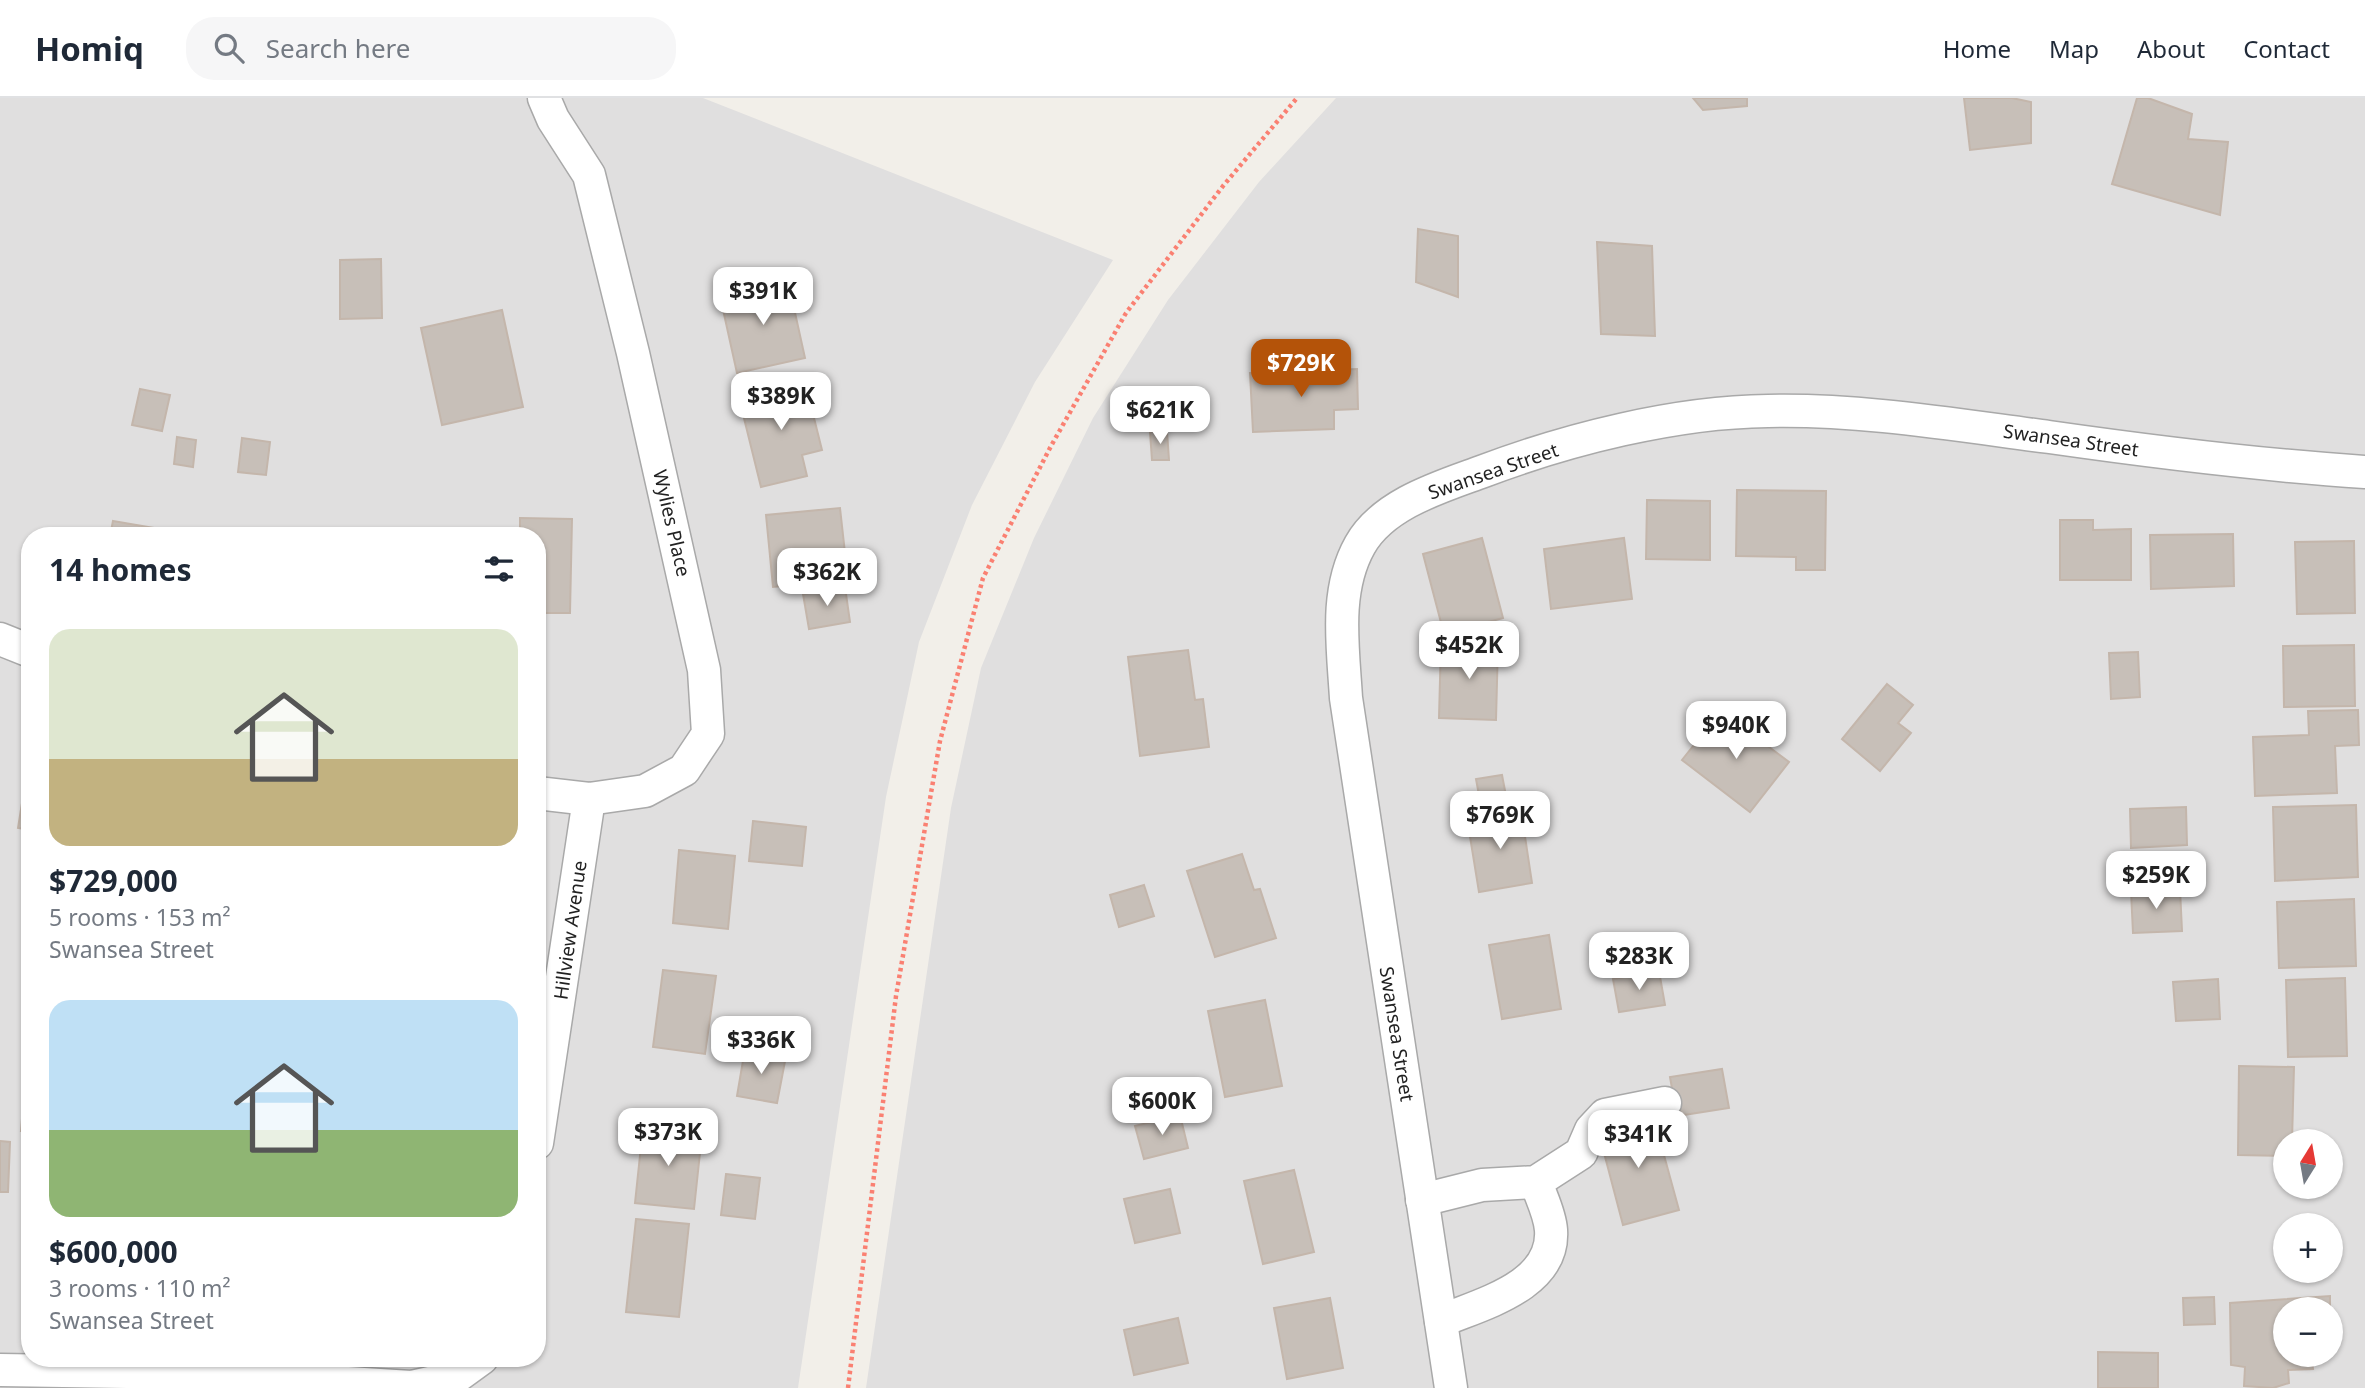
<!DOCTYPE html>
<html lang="en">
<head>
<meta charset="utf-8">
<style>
	body { margin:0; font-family:"Noto Sans",sans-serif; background:#f6f6f7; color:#1f2937; height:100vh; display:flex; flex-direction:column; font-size:26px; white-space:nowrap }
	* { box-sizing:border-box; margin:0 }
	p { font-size:23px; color:#747a83 }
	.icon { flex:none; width:38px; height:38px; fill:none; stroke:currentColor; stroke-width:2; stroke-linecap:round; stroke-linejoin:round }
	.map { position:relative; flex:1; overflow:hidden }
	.details { position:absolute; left:21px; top:429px; width:525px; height:840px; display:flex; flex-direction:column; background:#fff; border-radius:28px; box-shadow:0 2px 5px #0004 }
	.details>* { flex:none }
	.needle { width:46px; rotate:11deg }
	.tools { position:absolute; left:2273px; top:1031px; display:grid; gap:14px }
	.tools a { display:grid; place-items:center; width:70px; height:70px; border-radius:50%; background:#fff; box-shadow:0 2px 5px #0004; font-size:35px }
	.price { position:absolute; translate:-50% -60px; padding:0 16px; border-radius:14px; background:#fff; color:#222; font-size:23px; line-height:46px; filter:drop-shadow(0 2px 4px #0008) }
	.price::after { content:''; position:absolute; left:50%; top:42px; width:21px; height:16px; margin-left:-10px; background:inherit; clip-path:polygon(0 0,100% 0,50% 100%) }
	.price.selected { background:#b45309; color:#fff }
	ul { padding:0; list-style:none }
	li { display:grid; align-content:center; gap:14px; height:371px; padding:0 28px }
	li span { display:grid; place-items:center; height:217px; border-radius:21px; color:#555 }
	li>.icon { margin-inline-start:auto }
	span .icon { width:126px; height:126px; fill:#fffc; stroke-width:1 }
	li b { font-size:30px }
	h2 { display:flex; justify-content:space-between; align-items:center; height:84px; padding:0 28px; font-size:30px }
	header { display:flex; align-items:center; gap:42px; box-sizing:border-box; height:98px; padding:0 35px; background:#fff; border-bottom:2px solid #e0e1e3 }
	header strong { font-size:33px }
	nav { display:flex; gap:38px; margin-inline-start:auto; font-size:24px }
	.search { width:490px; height:63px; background:#f6f6f7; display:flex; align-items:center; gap:18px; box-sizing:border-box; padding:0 24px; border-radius:28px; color:#747a83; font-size:26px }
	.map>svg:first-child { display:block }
	.residential { fill:#e0dfdf; fill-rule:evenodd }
	.building { fill:#c7bfb8; stroke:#c4b6ab; stroke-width:2 }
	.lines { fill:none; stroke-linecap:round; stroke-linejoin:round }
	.minor-casing { stroke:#a9a9a9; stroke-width:35 }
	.path { stroke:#fa8072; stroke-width:4.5; stroke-dasharray:3.5 3.5; stroke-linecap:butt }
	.minor { stroke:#fff; stroke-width:32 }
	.labels { text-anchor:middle; stroke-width:6; stroke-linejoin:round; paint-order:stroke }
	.street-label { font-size:19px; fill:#222; stroke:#fff }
</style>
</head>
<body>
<header>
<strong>Homiq</strong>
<div class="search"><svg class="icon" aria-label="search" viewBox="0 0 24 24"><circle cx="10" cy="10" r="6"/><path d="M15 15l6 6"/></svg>Search here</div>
<nav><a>Home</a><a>Map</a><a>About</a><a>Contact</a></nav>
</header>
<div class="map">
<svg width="2365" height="1290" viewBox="0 0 2365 1290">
	<rect width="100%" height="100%" fill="#f2efe9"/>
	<g class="residential">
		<path d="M0 0H703L1113 162 1035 284 972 407 919 544 886 699 798 1290H0ZM30 438H537V1260H30Z"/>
		<path d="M1336 0H2365V1290H866L951 710 981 570 1034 440 1093 320 1168 202 1259 84ZM2286 1043H2331V1088H2286ZM2286 1127H2331V1172H2286ZM2286 1211H2331V1256H2286Z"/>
	</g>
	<g class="building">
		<polygon points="1693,0 1747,0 1747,8 1703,12"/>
		<polygon points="2012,0 2031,4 2031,45 1970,52 1964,0"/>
		<polygon points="2137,0 2148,0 2192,16 2188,41 2228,44 2220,117 2112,86"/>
		<polygon points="1418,131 1458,138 1458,199 1416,184"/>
		<polygon points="1597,144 1652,148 1655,238 1601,236"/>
		<polygon points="381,161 382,220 340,221 340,162"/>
		<polygon points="788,183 805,260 737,275 720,198"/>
		<polygon points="502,212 523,309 442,327 421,230"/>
		<polygon points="1357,271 1358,311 1334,312 1334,331 1253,334 1250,275"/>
		<polygon points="805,284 822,352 802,357 807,378 761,389 739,300"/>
		<polygon points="1171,289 1173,309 1147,311 1145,290"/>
		<polygon points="140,291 170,297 162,333 132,327"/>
		<polygon points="1167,333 1169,362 1152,362 1150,334"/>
		<polygon points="177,339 196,342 193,369 174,366"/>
		<polygon points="242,340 270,344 266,377 238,374"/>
		<polygon points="1737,392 1826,393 1825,472 1796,472 1796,459 1736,458"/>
		<polygon points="1647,402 1710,403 1710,462 1646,461"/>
		<polygon points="840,410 848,482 773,489 766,417"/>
		<polygon points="520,420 572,421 570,515 537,515 537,438 520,438"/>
		<polygon points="2060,422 2093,422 2093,432 2131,431 2131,482 2060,482"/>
		<polygon points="113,423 195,437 110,438"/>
		<polygon points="2233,436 2234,488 2151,491 2150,437"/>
		<polygon points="1482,440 1503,520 1444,536 1423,456"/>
		<polygon points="1624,440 1632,501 1551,511 1544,451"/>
		<polygon points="2354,443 2355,515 2297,516 2295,444"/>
		<polygon points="845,489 850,524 809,531 803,496"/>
		<polygon points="1441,544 1498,546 1496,622 1439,620"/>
		<polygon points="2354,547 2355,608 2284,609 2283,548"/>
		<polygon points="1188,552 1195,602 1203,601 1209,649 1140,658 1128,559"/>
		<polygon points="2138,554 2140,599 2111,601 2109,555"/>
		<polygon points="1887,586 1913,607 1898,625 1911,635 1880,673 1842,641"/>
		<polygon points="2358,612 2359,647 2335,648 2337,695 2255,698 2253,639 2309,637 2308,613"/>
		<polygon points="1721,613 1789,664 1750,714 1682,662"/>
		<polygon points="28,668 30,668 30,732 18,730"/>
		<polygon points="1502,677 1507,703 1481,708 1476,681"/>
		<polygon points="2356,707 2358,779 2275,783 2273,709"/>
		<polygon points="2186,709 2187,747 2131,750 2130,711"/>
		<polygon points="1521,712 1532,785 1479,794 1467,720"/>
		<polygon points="753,723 806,729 802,768 749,763"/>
		<polygon points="679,752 735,758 728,831 673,825"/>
		<polygon points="1242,756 1254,792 1260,791 1276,840 1215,859 1187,773"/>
		<polygon points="1144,787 1154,818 1119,829 1110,797"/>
		<polygon points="2180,791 2182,833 2133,835 2131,793"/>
		<polygon points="2354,801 2356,868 2279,870 2277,804"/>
		<polygon points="1549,837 1561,911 1502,921 1489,847"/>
		<polygon points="663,872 716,878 705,956 653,949"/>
		<polygon points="1659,873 1665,907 1619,914 1613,881"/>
		<polygon points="2345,880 2347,958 2288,959 2286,882"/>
		<polygon points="2218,881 2220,921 2176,923 2173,884"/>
		<polygon points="1265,902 1282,988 1225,999 1208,913"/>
		<polygon points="745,951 786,958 777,1005 737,998"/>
		<polygon points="2239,968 2294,969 2292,1043 2286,1043 2286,1058 2238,1057"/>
		<polygon points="1722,971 1729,1010 1677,1018 1670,979"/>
		<polygon points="25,984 30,984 30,1033 21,1033"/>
		<polygon points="1180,1017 1188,1050 1144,1061 1135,1028"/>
		<polygon points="1653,1017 1679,1112 1623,1127 1598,1032"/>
		<polygon points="643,1029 702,1036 694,1111 635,1105"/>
		<polygon points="0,1043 10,1044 8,1094 0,1094"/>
		<polygon points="1294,1072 1314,1154 1263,1166 1244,1083"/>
		<polygon points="726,1076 760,1080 755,1121 721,1117"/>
		<polygon points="1170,1091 1180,1135 1135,1145 1124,1101"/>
		<polygon points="636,1121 689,1126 679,1219 626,1214"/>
		<polygon points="2330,1198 2330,1211 2286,1211 2286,1256 2311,1256 2313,1271 2288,1272 2289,1285 2273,1290 2244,1288 2245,1269 2231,1267 2230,1205"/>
		<polygon points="2214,1199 2215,1226 2184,1227 2183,1200"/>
		<polygon points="1330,1200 1343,1270 1287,1281 1274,1210"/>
		<polygon points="1178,1220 1188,1265 1134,1277 1124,1232"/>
		<polygon points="2098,1254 2158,1255 2158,1290 2098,1290"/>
	</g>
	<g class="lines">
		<defs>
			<g id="minor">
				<polyline points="0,541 30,553"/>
				<polyline points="537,695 589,701 645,693 684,672 708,636 704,572 633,255 589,77 553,21 544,0"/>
				<polyline points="537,1045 589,701"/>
				<polyline points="1422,1102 1482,1087 1536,1084 1581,1055 1591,1032 1605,1017 1665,1005"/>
				<path d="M1441 1223C1481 1206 1555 1188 1551 1132 1550 1116 1541 1099 1536 1084"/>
				<polyline points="0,1272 190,1275 411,1289 456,1279 482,1260"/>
				<path d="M1451 1290 1346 600C1343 549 1334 493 1360 447 1383 406 1440 389 1481 374 1568 341 1675 314 1768 313 1862 311 1956 327 2049 339 2154 354 2259 367 2365 374"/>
			</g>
		</defs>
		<use href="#minor" class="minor-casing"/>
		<polyline class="path" points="848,1290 896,898 940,643 983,480 1051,348 1126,215 1223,88 1297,0"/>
		<use href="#minor" class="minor"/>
	</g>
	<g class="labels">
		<g class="street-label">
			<text transform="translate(2071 342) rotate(8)" y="7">Swansea Street</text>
			<text transform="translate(1493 373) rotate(-19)" y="7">Swansea Street</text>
			<text transform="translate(672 425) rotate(77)" y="7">Wylies Place</text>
			<text transform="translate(570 832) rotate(-82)" y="7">Hillview Avenue</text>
			<text transform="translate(1397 936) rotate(81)" y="7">Swansea Street</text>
		</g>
	</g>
</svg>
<div class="tools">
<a><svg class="needle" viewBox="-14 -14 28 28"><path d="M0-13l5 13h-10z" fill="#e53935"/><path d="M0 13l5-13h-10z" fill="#747a83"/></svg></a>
<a>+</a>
<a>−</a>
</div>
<b class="price" style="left:763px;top:229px">$391K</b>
<b class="price selected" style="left:1301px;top:301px">$729K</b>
<b class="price" style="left:781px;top:334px">$389K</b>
<b class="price" style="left:1160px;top:348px">$621K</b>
<b class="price" style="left:827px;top:510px">$362K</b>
<b class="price" style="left:1469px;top:583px">$452K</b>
<b class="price" style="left:1736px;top:663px">$940K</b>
<b class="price" style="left:1500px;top:753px">$769K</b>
<b class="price" style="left:2156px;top:813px">$259K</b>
<b class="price" style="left:1639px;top:894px">$283K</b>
<b class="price" style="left:761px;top:978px">$336K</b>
<b class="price" style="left:1162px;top:1039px">$600K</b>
<b class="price" style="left:668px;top:1070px">$373K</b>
<b class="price" style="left:1638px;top:1072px">$341K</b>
<section class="details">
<h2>14 homes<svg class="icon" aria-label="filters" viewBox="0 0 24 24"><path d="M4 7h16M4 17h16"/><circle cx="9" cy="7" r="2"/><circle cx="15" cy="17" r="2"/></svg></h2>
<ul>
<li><span style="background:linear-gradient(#dfe7d0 60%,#c2b280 0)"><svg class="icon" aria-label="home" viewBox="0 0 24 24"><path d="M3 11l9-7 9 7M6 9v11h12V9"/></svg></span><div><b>$729,000</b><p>5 rooms · 153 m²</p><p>Swansea Street</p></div></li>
<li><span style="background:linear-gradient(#bfe0f5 60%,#8fb573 0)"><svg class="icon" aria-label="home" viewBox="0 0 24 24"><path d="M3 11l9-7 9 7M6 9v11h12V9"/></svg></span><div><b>$600,000</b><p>3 rooms · 110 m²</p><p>Swansea Street</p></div></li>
</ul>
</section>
</div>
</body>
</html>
